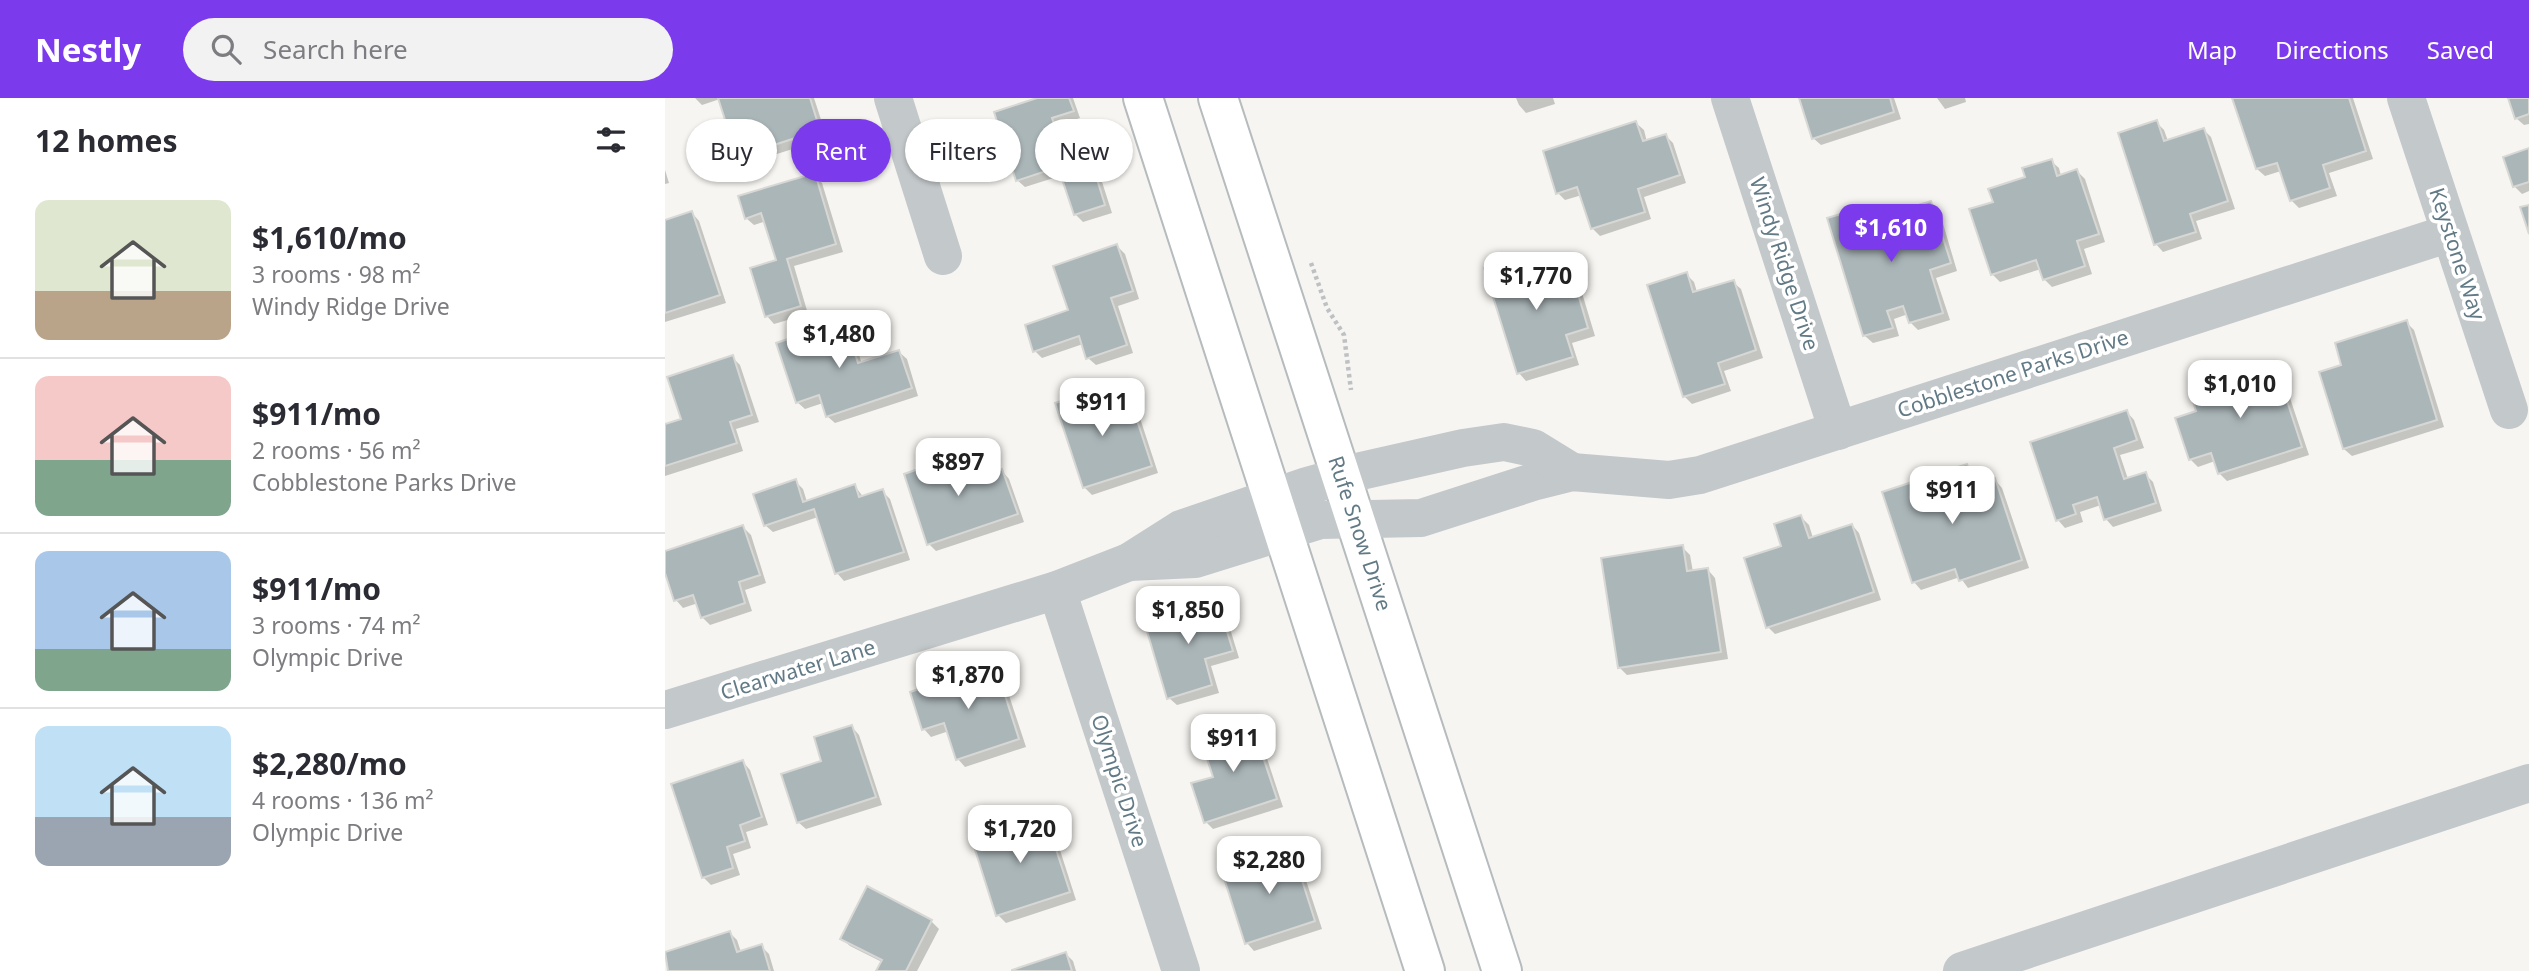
<!DOCTYPE html>
<html lang="en">
<head>
<meta charset="utf-8">
<style>
	body { margin:0; font-family:"Noto Sans",sans-serif; background:#f2f2f3; color:#2b2b33; height:100vh; display:flex; flex-direction:column; font-size:26px; white-space:nowrap }
	* { box-sizing:border-box; margin:0 }
	p { font-size:23px; color:#7c7c81 }
	.icon { flex:none; width:38px; height:38px; fill:none; stroke:currentColor; stroke-width:2; stroke-linecap:round; stroke-linejoin:round }
	.map { position:relative; flex:1; overflow:hidden }
	.details { display:flex; flex-direction:column; background:#fff; width:665px }
	.details>* { flex:none }
	.banner { position:absolute; left:21px; top:21px; width:665px; height:63px; display:flex; gap:14px }
	.price { position:absolute; translate:-50% -60px; padding:0 16px; border-radius:14px; background:#fff; color:#222; font-size:23px; line-height:46px; filter:drop-shadow(0 2px 4px #0008) }
	.price::after { content:''; position:absolute; left:50%; top:42px; width:21px; height:16px; margin-left:-10px; background:inherit; clip-path:polygon(0 0,100% 0,50% 100%) }
	.price.on { background:#7c3aed; color:#fff }
	ul { padding:0; list-style:none }
	li { display:flex; align-items:center; gap:21px; height:175px; padding:0 35px }
	li+li { border-top:2px solid #e1e1e2 }
	li span { display:grid; place-items:center; flex:none; width:196px; height:140px; border-radius:14px; color:#555 }
	li>.icon { margin-inline-start:auto }
	span .icon { width:84px; height:84px; fill:#fffc; stroke-width:1 }
	li b { font-size:30px }
	h2 { display:flex; justify-content:space-between; align-items:center; height:84px; padding:0 35px; font-size:30px }
	.chip { padding:0 24px; border-radius:32px; background:#fff; box-shadow:0 2px 5px #0004; font-size:24px; line-height:63px }
	.chip.on { background:#7c3aed; color:#fff }
	header { display:flex; align-items:center; gap:42px; box-sizing:border-box; height:98px; padding:0 35px; background:#7c3aed; color:#fff }
	header strong { font-size:33px }
	nav { display:flex; gap:38px; margin-inline-start:auto; font-size:24px }
	.search { width:490px; height:63px; background:#f2f2f3; display:flex; align-items:center; gap:18px; box-sizing:border-box; padding:0 24px; border-radius:38px; color:#7c7c81; font-size:26px }
	main { display:flex; flex:1; min-height:0 }
	.map>svg:first-child { display:block }
	.shadow { fill:#0003 }
	.building { fill:#abb6b9; stroke:#d7d7d4; stroke-width:2 }
	.lines { fill:none; stroke-linecap:round; stroke-linejoin:round }
	.major-casing { stroke:#b6bbbe; stroke-width:42 }
	.path { stroke:#bec1c3; stroke-width:4.5; stroke-dasharray:3.5 3.5; stroke-linecap:butt }
	.minor { stroke:#c3c8ca; stroke-width:38 }
	.major { stroke:#fff; stroke-width:38 }
	.labels { text-anchor:middle; stroke-width:7; stroke-linejoin:round; paint-order:stroke }
	.street-label { font-size:21px; fill:#627a85; stroke:#fff }
</style>
</head>
<body>
<header>
<strong>Nestly</strong>
<div class="search"><svg class="icon" aria-label="search" viewBox="0 0 24 24"><circle cx="10" cy="10" r="6"/><path d="M15 15l6 6"/></svg>Search here</div>
<nav><a>Map</a><a>Directions</a><a>Saved</a></nav>
</header>
<main>
<section class="details">
<h2>12 homes<svg class="icon" aria-label="filters" viewBox="0 0 24 24"><path d="M4 7h16M4 17h16"/><circle cx="9" cy="7" r="2"/><circle cx="15" cy="17" r="2"/></svg></h2>
<ul>
<li><span style="background:linear-gradient(#dfe7d0 65%,#b9a48a 0)"><svg class="icon" aria-label="home" viewBox="0 0 24 24"><path d="M3 11l9-7 9 7M6 9v11h12V9"/></svg></span><div><b>$1,610/mo</b><p>3 rooms · 98 m²</p><p>Windy Ridge Drive</p></div></li>
<li><span style="background:linear-gradient(#f6c9c9 60%,#7fa58c 0)"><svg class="icon" aria-label="home" viewBox="0 0 24 24"><path d="M3 11l9-7 9 7M6 9v11h12V9"/></svg></span><div><b>$911/mo</b><p>2 rooms · 56 m²</p><p>Cobblestone Parks Drive</p></div></li>
<li><span style="background:linear-gradient(#a9c7e8 70%,#7fa58c 0)"><svg class="icon" aria-label="home" viewBox="0 0 24 24"><path d="M3 11l9-7 9 7M6 9v11h12V9"/></svg></span><div><b>$911/mo</b><p>3 rooms · 74 m²</p><p>Olympic Drive</p></div></li>
<li><span style="background:linear-gradient(#bfe0f5 65%,#9aa5b1 0)"><svg class="icon" aria-label="home" viewBox="0 0 24 24"><path d="M3 11l9-7 9 7M6 9v11h12V9"/></svg></span><div><b>$2,280/mo</b><p>4 rooms · 136 m²</p><p>Olympic Drive</p></div></li>
</ul>
</section>
<div class="map">
<svg width="1864" height="873" viewBox="0 0 1864 873">
	<rect width="100%" height="100%" fill="#f6f5f1"/>
	<g class="shadow">
		<polygon points="30,0 149,0 162,40 81,66 74,58 55,1 37,7"/>
		<polygon points="378,0 408,0 415,20 394,27 404,59 422,54 430,62 447,115 418,124 410,116 398,77 360,89 352,82"/>
		<polygon points="851,0 888,0 890,6 861,15 854,7"/>
		<polygon points="1136,0 1229,0 1236,21 1156,47 1148,40"/>
		<polygon points="1272,0 1300,0 1301,4 1280,11"/>
		<polygon points="1569,0 1688,0 1708,61 1664,75 1672,98 1634,110 1626,102 1616,73 1600,78 1592,71"/>
		<polygon points="1845,0 1864,0 1864,26 1859,27 1851,20"/>
		<polygon points="1491,24 1499,32 1503,43 1539,32 1546,39 1570,111 1531,123 1537,141 1498,154 1491,146"/>
		<polygon points="971,25 979,32 982,44 1001,38 1008,45 1021,85 979,99 986,121 935,138 927,130 917,97 900,102 893,95"/>
		<polygon points="1864,52 1864,93 1857,96 1849,88"/>
		<polygon points="1386,63 1394,70 1396,78 1412,73 1420,81 1440,144 1419,151 1427,176 1387,189 1379,181 1376,171 1335,184 1327,176 1330,105"/>
		<polygon points="0,72 4,85 0,86"/>
		<polygon points="149,77 157,85 178,154 129,168 143,216 109,226 102,218 113,163 101,123 89,127 81,120"/>
		<polygon points="1266,105 1274,112 1292,173 1271,180 1285,222 1253,232 1245,224 1243,216 1229,221 1234,238 1208,245 1200,238 1164,121 1197,112 1206,123"/>
		<polygon points="27,115 34,123 61,205 0,224 0,124"/>
		<polygon points="452,148 460,156 474,201 453,208 468,255 431,267 423,260 418,246 377,260 370,253 405,214"/>
		<polygon points="859,159 867,166 871,178 903,167 911,175 930,238 907,245 914,267 861,283 854,275"/>
		<polygon points="1021,176 1029,184 1032,194 1068,184 1076,191 1098,260 1059,273 1066,293 1027,306 1019,298"/>
		<polygon points="178,224 186,232 197,266 234,254 242,261 253,298 170,325 162,318 158,305 140,311 132,304"/>
		<polygon points="1741,224 1749,232 1779,329 1687,358 1679,351"/>
		<polygon points="67,259 75,267 94,324 71,331 78,353 0,378 0,328 18,322"/>
		<polygon points="1609,265 1616,273 1644,357 1562,383 1555,376 1550,363 1533,369 1525,361 1533,314"/>
		<polygon points="433,293 441,301 445,313 466,306 473,314 493,375 427,397 419,389"/>
		<polygon points="1462,314 1469,322 1479,350 1455,357 1463,381 1480,376 1488,384 1497,413 1448,429 1441,421 1436,407 1415,414 1418,424 1400,430 1393,422"/>
		<polygon points="305,355 313,363 318,379 337,373 344,381 359,424 271,453 264,446"/>
		<polygon points="1302,368 1309,376 1313,387 1330,382 1337,390 1364,470 1303,490 1295,479 1256,492 1249,484"/>
		<polygon points="130,383 138,391 142,404 190,388 199,400 217,393 225,401 245,462 179,483 172,475 153,419 108,434 100,427"/>
		<polygon points="1136,419 1144,427 1148,440 1187,427 1194,435 1216,502 1110,536 1103,529 1118,449"/>
		<polygon points="78,429 86,437 101,485 80,492 87,513 45,527 37,519 33,505 18,510 11,502 0,470 0,455"/>
		<polygon points="1017,449 1025,457 1028,474 1043,472 1050,480 1063,561 962,577 955,570"/>
		<polygon points="552,503 559,511 574,560 546,568 554,595 512,607 504,600"/>
		<polygon points="330,568 337,576 361,649 300,669 293,661 284,633 266,639 259,631"/>
		<polygon points="586,625 593,633 618,709 548,731 541,724 550,680"/>
		<polygon points="187,629 194,637 217,707 141,731 133,724 158,664"/>
		<polygon points="78,664 85,672 103,727 81,734 86,750 68,756 75,777 46,787 38,779"/>
		<polygon points="379,717 386,724 411,802 341,825 333,817"/>
		<polygon points="626,753 634,761 657,831 589,853 582,845"/>
		<polygon points="266,823 274,831 252,873 213,873 217,864 185,848 177,841"/>
		<polygon points="65,835 72,842 76,854 96,848 104,856 109,873 5,873 0,856"/>
		<polygon points="401,856 408,863 411,873 349,873"/>
	</g>
	<g class="building">
		<polygon points="53,0 145,0 155,32 72,59"/>
		<polygon points="372,0 404,0 409,13 387,20 400,59 423,52 440,107 409,117 393,69 351,83 329,14"/>
		<polygon points="1134,0 1225,0 1229,14 1147,41"/>
		<polygon points="1567,0 1684,0 1701,53 1658,67 1665,90 1625,103 1612,65 1591,71"/>
		<polygon points="1843,0 1864,0 1864,16 1850,21"/>
		<polygon points="1492,22 1499,43 1539,30 1563,103 1525,116 1531,134 1489,147 1453,35"/>
		<polygon points="971,23 978,43 1001,36 1015,77 973,91 980,114 926,131 912,89 891,96 878,53"/>
		<polygon points="1864,50 1864,84 1848,89 1838,59"/>
		<polygon points="1387,61 1392,78 1412,71 1434,136 1412,143 1420,168 1378,182 1371,162 1326,177 1304,111 1328,104 1323,91 1360,79 1357,70"/>
		<polygon points="150,75 171,146 122,161 136,208 100,219 85,170 111,162 96,115 80,121 73,98"/>
		<polygon points="1266,103 1286,165 1265,172 1278,215 1244,225 1238,208 1222,213 1228,230 1198,238 1162,120 1197,110 1202,123"/>
		<polygon points="1864,107 1864,136 1855,109"/>
		<polygon points="27,113 55,197 0,215 0,122"/>
		<polygon points="452,146 468,193 446,200 462,247 421,261 414,238 368,254 360,227 403,212 388,168"/>
		<polygon points="860,157 866,178 904,165 923,230 901,237 908,259 852,276 819,170"/>
		<polygon points="1022,174 1028,194 1069,182 1091,252 1053,265 1060,286 1018,299 982,187"/>
		<polygon points="179,222 193,265 234,252 247,290 161,319 154,297 131,305 111,245"/>
		<polygon points="1742,222 1772,322 1678,351 1654,274 1676,267 1670,245"/>
		<polygon points="68,257 87,317 65,324 72,345 0,368 0,326 16,321 2,279"/>
		<polygon points="1609,263 1637,349 1553,376 1546,355 1524,362 1510,320 1531,313 1524,291"/>
		<polygon points="434,291 441,312 466,304 487,368 418,390 390,305"/>
		<polygon points="1462,312 1472,342 1449,350 1459,381 1481,374 1491,405 1439,422 1432,399 1408,407 1411,416 1391,423 1365,344"/>
		<polygon points="306,353 314,379 337,371 353,416 262,447 239,376"/>
		<polygon points="1302,366 1309,387 1330,380 1357,462 1294,483 1290,471 1247,485 1217,394"/>
		<polygon points="131,381 138,404 190,386 194,399 218,391 239,454 170,476 149,411 99,428 88,396"/>
		<polygon points="1136,417 1144,440 1187,426 1209,494 1101,530 1079,460 1116,448 1109,426"/>
		<polygon points="78,427 95,477 74,484 80,505 36,520 28,497 9,503 0,475 0,453"/>
		<polygon points="1018,447 1022,473 1043,470 1056,554 953,570 936,460"/>
		<polygon points="552,501 568,553 540,561 547,587 502,601 479,523"/>
		<polygon points="330,566 354,641 291,662 279,625 257,632 245,594"/>
		<polygon points="586,623 612,701 539,725 526,685 548,679 535,639"/>
		<polygon points="187,627 211,699 132,725 116,676 156,663 149,639"/>
		<polygon points="78,662 97,719 75,727 80,743 62,749 68,770 37,780 6,686"/>
		<polygon points="379,715 405,794 331,818 306,739"/>
		<polygon points="627,751 650,823 580,846 557,774"/>
		<polygon points="202,788 267,822 241,873 211,873 217,862 175,841"/>
		<polygon points="65,833 72,854 97,846 105,873 3,873 0,854"/>
		<polygon points="401,854 407,873 347,873 347,872"/>
	</g>
	<g class="lines">
		<defs>
			<g id="major">
				<polyline points="478,0 760,873"/>
				<path id="s1" d="M553 0 837 873"/>
			</g>
		</defs>
		<use href="#major" class="major-casing"/>
		<polyline class="path" points="646,165 662,210 679,237 686,292"/>
		<g class="minor">
			<polyline points="228,0 278,158"/>
			<polyline points="1065,0 1173,333"/>
			<polyline points="1741,0 1844,312"/>
			<polyline points="464,464 530,461 655,422 756,420 871,383 907,374 1004,382 1035,377 1785,135"/>
			<polyline points="392,492 516,873"/>
			<polyline points="0,612 392,492 464,464 516,431 642,388 696,373 798,350 839,344 868,350 907,374"/>
			<polyline points="1297,873 1864,685"/>
		</g>
		<use href="#major" class="major"/>
	</g>
	<g class="labels">
		<g class="street-label">
			<text transform="translate(1792 156) rotate(72)" y="7">Keystone Way</text>
			<text transform="translate(1119 166) rotate(72)" y="7">Windy Ridge Drive</text>
			<text transform="translate(1348 276) rotate(-18)" y="7">Cobblestone Parks Drive</text>
			<text dy="7" stroke="none"><textPath href="#s1" startOffset="458">Rufe Snow Drive</textPath></text>
			<text transform="translate(133 572) rotate(-17)" y="7">Clearwater Lane</text>
			<text transform="translate(454 683) rotate(72)" y="7">Olympic Drive</text>
		</g>
	</g>
</svg>
<b class="price on" style="left:1226px;top:166px">$1,610</b>
<b class="price" style="left:871px;top:214px">$1,770</b>
<b class="price" style="left:174px;top:272px">$1,480</b>
<b class="price" style="left:1575px;top:322px">$1,010</b>
<b class="price" style="left:437px;top:340px">$911</b>
<b class="price" style="left:293px;top:400px">$897</b>
<b class="price" style="left:1287px;top:428px">$911</b>
<b class="price" style="left:523px;top:548px">$1,850</b>
<b class="price" style="left:303px;top:613px">$1,870</b>
<b class="price" style="left:568px;top:676px">$911</b>
<b class="price" style="left:355px;top:767px">$1,720</b>
<b class="price" style="left:604px;top:798px">$2,280</b>
<div class="banner">
<a class="chip">Buy</a>
<a class="chip on">Rent</a>
<a class="chip">Filters</a>
<a class="chip">New</a>
</div>
</div>
</main>
</body>
</html>
